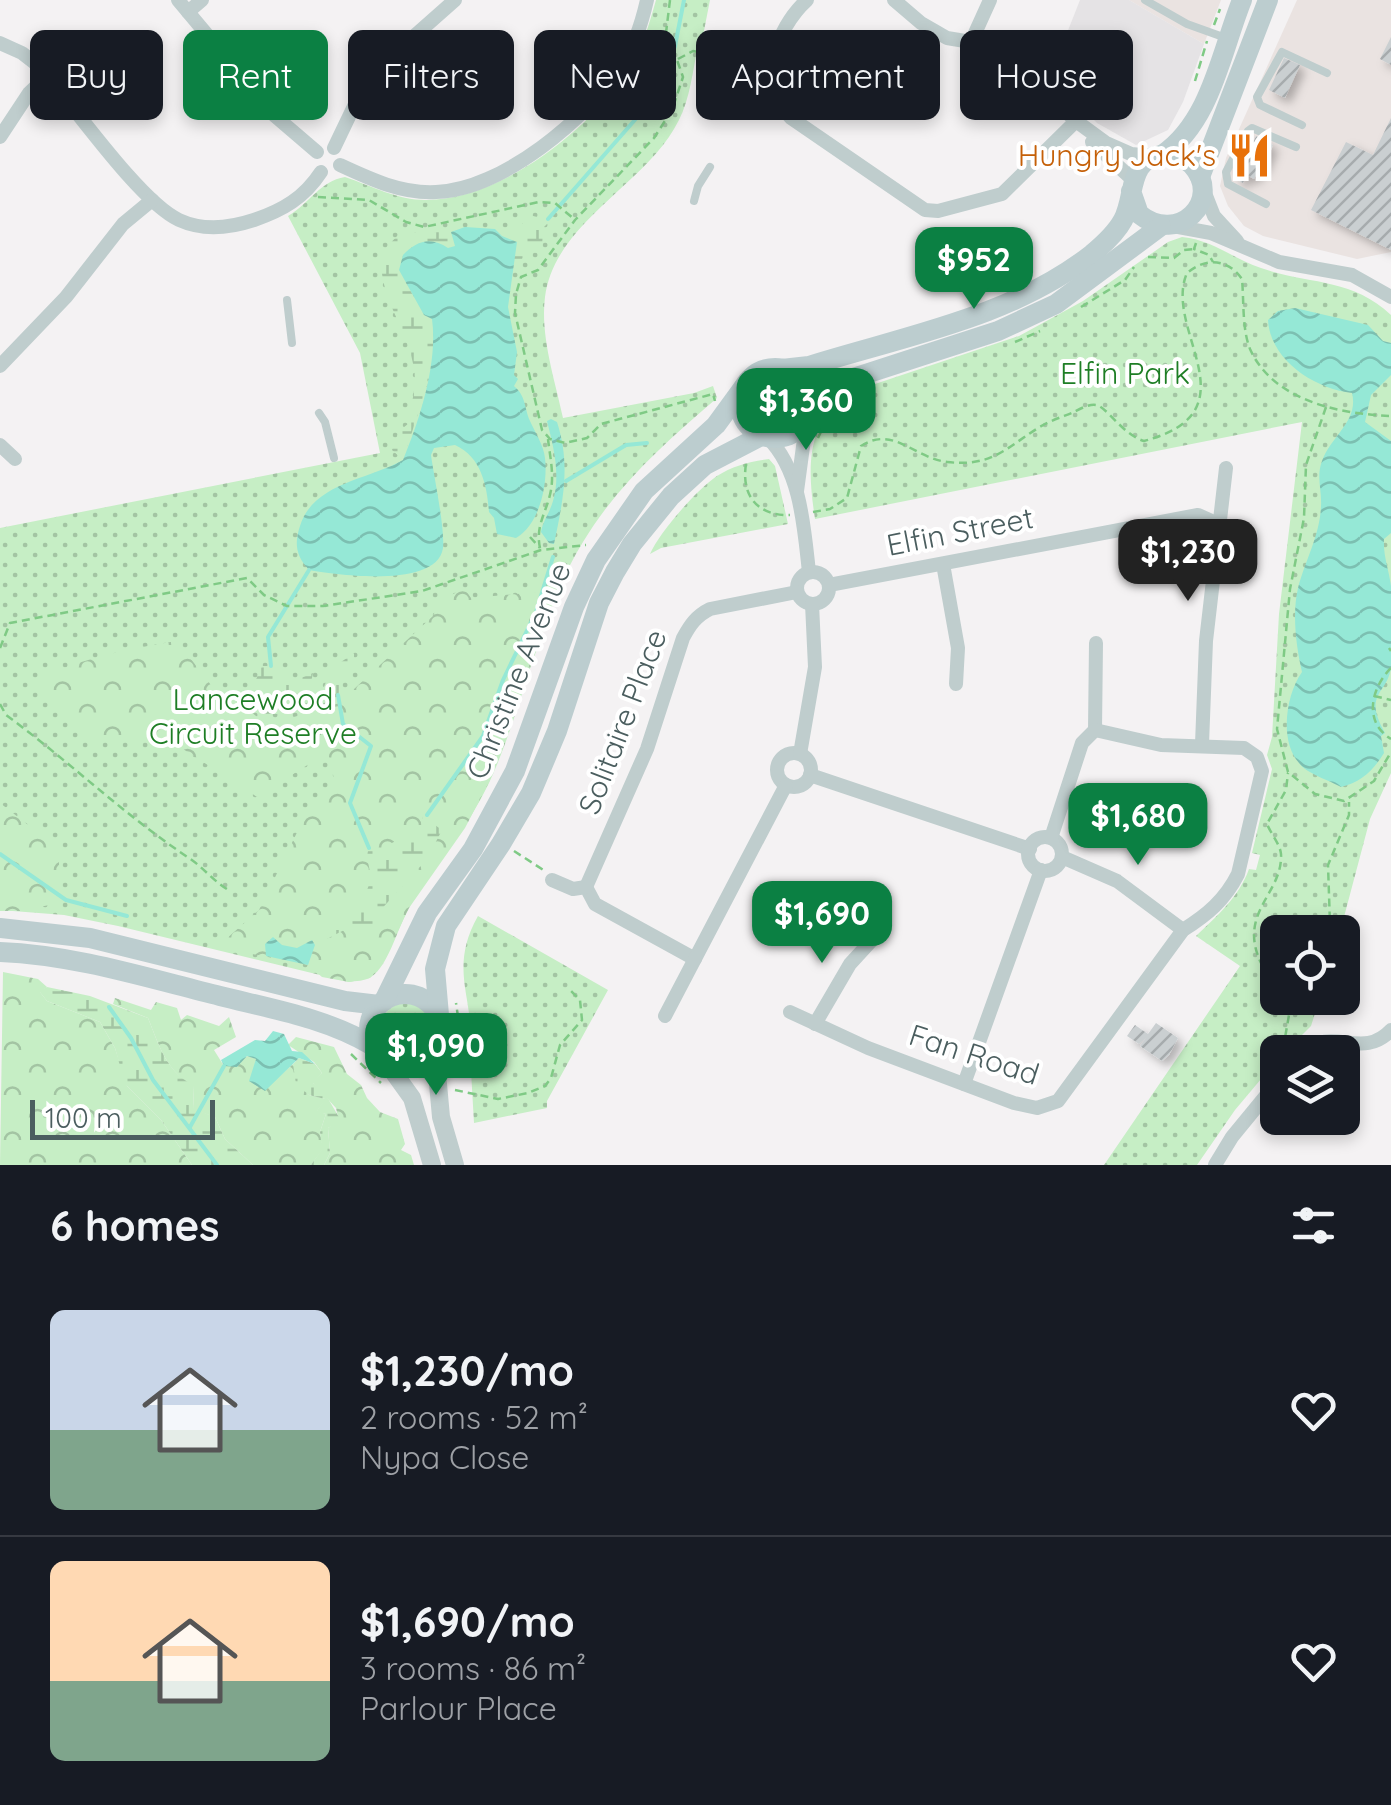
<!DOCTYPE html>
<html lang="en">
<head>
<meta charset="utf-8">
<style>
	body { margin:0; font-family:Quicksand,sans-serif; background:#20242c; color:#f1f3f6; height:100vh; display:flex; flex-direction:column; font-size:38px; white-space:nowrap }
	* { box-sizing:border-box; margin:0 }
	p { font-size:32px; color:#9ea1a6 }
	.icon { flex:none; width:55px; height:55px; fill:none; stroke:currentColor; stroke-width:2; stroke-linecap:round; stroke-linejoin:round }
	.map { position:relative; height:1165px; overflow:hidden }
	.side { display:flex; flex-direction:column; background:#171b24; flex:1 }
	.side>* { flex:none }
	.banner { position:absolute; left:30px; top:30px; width:1332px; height:90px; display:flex; gap:20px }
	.tools { position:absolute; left:1260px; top:915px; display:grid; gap:20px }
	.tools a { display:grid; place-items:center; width:100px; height:100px; border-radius:15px; background:#171b24; box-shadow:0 5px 15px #0003; font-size:50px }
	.scale { position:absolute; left:30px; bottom:25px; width:185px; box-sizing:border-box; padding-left:10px; border:5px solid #4b5e5f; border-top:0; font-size:28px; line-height:35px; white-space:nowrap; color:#4b5e5f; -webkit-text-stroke:8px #fff; paint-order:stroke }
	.price { position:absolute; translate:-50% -85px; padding:0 22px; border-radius:20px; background:#0b8043; color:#fff; font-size:32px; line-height:65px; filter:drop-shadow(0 2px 5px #0008) }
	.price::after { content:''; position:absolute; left:50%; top:60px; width:30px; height:22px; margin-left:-15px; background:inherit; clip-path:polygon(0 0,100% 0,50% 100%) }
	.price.selected { background:#222; color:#fff }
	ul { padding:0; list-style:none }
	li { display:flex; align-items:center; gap:30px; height:250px; padding:0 50px }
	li+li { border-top:2px solid #363941 }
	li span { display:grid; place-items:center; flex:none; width:280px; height:200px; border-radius:15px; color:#555 }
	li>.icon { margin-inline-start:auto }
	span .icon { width:120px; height:120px; fill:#fffc; stroke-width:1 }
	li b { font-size:42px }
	h2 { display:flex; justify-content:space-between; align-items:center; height:120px; padding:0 50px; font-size:42px }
	.tag { padding:0 35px; border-radius:15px; background:#171b24; box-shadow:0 5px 15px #0003; font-size:35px; line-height:90px }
	.tag.selected { background:#0b8043; color:#fff }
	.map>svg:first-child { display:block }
	.commercial { fill:#eae3e1 }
	.education { fill:#e5e3e5 }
	.grass { fill:url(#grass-dots) }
	.forest { fill:url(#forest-crowns) }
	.wetland { fill:url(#wetland-marsh) }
	.water { fill:url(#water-waves) }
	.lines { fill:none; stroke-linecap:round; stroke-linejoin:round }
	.stream { stroke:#95e8d6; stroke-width:4 }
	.building { fill:url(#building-hatch); filter:url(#shadow) }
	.path { stroke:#7fca85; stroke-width:2.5; stroke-dasharray:8 5; stroke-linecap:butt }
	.service { stroke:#bfcdcd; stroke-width:8 }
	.minor { stroke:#bfcdcd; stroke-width:14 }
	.tertiary { stroke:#bfcdcd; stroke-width:18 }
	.secondary { stroke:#bccdcf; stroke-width:20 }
	.labels { text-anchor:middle; stroke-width:8; stroke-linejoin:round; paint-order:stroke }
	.food-label { font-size:30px; fill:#c56008; stroke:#fff; text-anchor:end }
	.park-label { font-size:30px; fill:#1e7e25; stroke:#fff }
	.street-label { font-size:30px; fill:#4b5e5f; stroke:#fff }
</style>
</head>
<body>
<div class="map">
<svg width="1391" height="1165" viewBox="0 0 1391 1165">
	<defs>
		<pattern id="grass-dots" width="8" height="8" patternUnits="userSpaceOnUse" patternTransform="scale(2.5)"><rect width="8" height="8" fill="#c6eec5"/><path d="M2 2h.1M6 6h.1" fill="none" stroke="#a3c4a3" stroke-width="1.8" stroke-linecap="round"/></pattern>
		<pattern id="forest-crowns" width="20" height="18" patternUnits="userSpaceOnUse" patternTransform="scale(2.5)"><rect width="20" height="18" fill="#c6eec5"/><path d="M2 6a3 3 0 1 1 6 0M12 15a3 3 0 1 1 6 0" fill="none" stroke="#a3c4a3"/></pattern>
		<pattern id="wetland-marsh" width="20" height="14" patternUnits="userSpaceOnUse" patternTransform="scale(2.5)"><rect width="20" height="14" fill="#c6eec5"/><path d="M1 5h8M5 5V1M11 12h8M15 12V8" fill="none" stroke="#a3c4a3"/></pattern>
		<pattern id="water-waves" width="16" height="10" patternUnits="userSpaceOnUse" patternTransform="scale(2.5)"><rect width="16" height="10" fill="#95e8d6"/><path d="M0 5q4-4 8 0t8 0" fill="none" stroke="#7cbfb1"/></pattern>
		<pattern id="building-hatch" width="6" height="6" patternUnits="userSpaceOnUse" patternTransform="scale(2.5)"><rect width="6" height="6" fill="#cacfd1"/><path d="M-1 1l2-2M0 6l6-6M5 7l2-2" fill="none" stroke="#a6abad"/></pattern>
		<filter id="shadow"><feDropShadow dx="5.5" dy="5.5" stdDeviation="5" flood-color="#0004"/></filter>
	</defs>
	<rect width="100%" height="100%" fill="#f4f2f3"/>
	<g class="commercial">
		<polygon points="1129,0 1221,0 1204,44"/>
		<polygon points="1297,0 1391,0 1391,252 1357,259 1263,236 1244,226 1228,206 1220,186 1226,158"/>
	</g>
	<polygon class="education" points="1080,0 1129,0 1204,44 1183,102 1168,130 1136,145 1097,123 1050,76"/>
	<g class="grass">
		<path d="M656 0H710L701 46 760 59 758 69 696 56C691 82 688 107 674 129 640 187 554 225 545 297 540 336 555 380 563 418L694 393 713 386 717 398C666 442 618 484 583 542 538 615 525 705 489 783 468 827 437 863 411 904 399 923 389 966 371 977 366 981 355 981 349 982L118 926 64 915 0 910V528L380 453 360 353 288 216C310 203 320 181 345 177 372 186 397 200 426 200 500 200 588 131 628 71 642 49 649 25 656 0Z"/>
		<path d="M1182 237C1213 240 1233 259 1261 268 1309 285 1351 277 1391 315V773L1370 819 1340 932H1278V998H1320L1311 1026 1285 1052H1278L1277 1060 1235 1110 1197 1165H1104L1240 966 1196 936C1217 916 1239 897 1249 869L1256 870 1260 855 1252 853 1272 769 1267 755 1272 737 1279 614 1302 422 815 519C808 472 805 430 842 395L1019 336 1083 301 1168 242Z"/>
		<path d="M769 459 775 466 788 524 661 548 650 554C659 533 697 489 717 476 732 466 751 461 769 459Z"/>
		<path d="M478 916 608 990 547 1101V1108L474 1123 471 1071 464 1064C485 1008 443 978 478 916Z"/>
		<path d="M409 1002C447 1011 441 1058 403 1059L385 1049 379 1030C381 1013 392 1003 409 1002Z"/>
	</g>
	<g class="forest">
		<path d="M560 585 489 782 465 828 409 908 382 964 370 978 349 982 322 977 308 965 217 947 259 910 307 812 336 788 328 752 257 797 163 736 98 741 28 684C74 660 125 649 177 641L214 689 234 698 256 716 278 721 313 712 353 690 433 616 439 602 464 588 471 598 537 592Z"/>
		<polygon points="0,803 59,849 59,903 20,911 0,911"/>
		<polygon points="3,972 38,979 47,987 40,992 47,1001 100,1022 115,1048 127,1086 161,1120 192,1165 0,1165"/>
		<path d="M115 998 151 1010 156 1002 177 1008 181 1020 187 1015 219 1026 229 1017 236 1037 214 1050 224 1066 248 1056 257 1059V1085L264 1090 293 1064 309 1095 326 1099 317 1111 326 1114 320 1132 323 1149 311 1165H253L225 1139 215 1117 194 1110 193 1086C166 1071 159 1045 148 1018L113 1004Z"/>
		<polygon points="296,1037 334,1047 347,1074 361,1085 367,1098 380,1112 398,1119 405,1144 401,1150 411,1155 414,1165 324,1165 330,1153 328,1128 339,1121 336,1108 312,1082 322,1073 314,1062 288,1045"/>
	</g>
	<g class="wetland">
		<polygon points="533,216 551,220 543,228 542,248 537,253 527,250 515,272 511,241 495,229 519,226"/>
		<path d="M451 232 456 245 448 248 422 242 403 255 399 270 424 315 432 319 435 352 431 373 403 460 392 450 399 431 408 424C411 405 417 386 414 368 406 323 379 301 381 253L400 233Z"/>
		<polygon points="354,653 354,662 347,671 338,695 314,699 286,714 262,714 254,684 262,666 276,666 294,681 313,673 311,682 315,687 324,687 331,669"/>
		<path d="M427 815 432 823 442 830 427 859 377 914 370 931 357 935 350 927 315 945 312 940 326 932 334 915C352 908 372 896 370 873 369 862 365 859 369 848L381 849 401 838 420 836 423 816Z"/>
		<path d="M47 987 90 996 148 1018C159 1045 166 1071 193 1085L194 1109 215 1117 225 1139 253 1165H192L161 1120 125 1084 115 1048 100 1022 47 1001 39 991Z"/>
		<path d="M299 1058 315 1064 322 1073 313 1083C333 1097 334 1117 351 1132L349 1140 335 1125 328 1128 330 1153 324 1165H311L322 1149 320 1132 326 1114 316 1112 325 1099 309 1095 296 1084 293 1064Z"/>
	</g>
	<g class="water">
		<path d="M465 227 495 229 502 236 517 242 508 307 517 352 514 375 518 379 514 386C526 396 524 407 530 421 535 432 544 446 545 458 548 484 540 524 516 538L497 534 494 518 489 512C487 487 482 457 455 445L434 448 431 455C434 477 445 528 443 548 437 589 337 575 309 570 296 556 294 544 300 526 313 483 368 480 403 460 420 419 438 363 432 319L424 315 399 270 403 255C416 241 431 236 448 248L455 246 451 232Z"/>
		<path d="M1295 308 1368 325 1383 341 1391 343V375L1371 395 1365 422 1391 441V533L1384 539C1383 556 1389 570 1391 586 1391 610 1391 642 1391 667 1388 694 1362 693 1385 733L1381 736 1384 753C1373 771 1361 782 1341 787 1329 780 1307 774 1299 763 1279 741 1286 694 1302 672 1296 646 1292 614 1298 588 1305 561 1320 535 1321 506 1322 490 1316 477 1322 461 1331 436 1359 421 1352 393 1315 389 1270 360 1268 320L1278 311Z"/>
		<path d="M551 419 557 422C571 465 563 501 554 544L549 543 541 532C543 521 550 512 553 501 561 474 553 445 547 421Z"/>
		<polygon points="273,937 282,945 297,948 312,940 315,945 308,965 266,956 265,944"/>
		<polygon points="273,1031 284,1034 292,1051 302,1052 315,1064 299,1058 265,1091 249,1081 256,1059 247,1056 237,1067 224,1066 221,1060 255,1040 265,1041"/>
	</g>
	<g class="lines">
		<g class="stream">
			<polyline points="548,219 655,97 675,46 684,0"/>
			<polyline points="566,481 626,445 647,443"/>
			<polyline points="271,666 268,637 309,570"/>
			<polyline points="338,695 343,724 371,746 350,803 369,848"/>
			<polyline points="427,815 483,736 503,680 536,612 553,557"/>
			<polyline points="0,854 66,900 127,916"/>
			<polyline points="109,1007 131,1038 153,1080 217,1165"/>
			<polyline points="190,1127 224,1066"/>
		</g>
	</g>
	<g class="building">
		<polygon points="1391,37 1391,65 1380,59"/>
		<polygon points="1284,58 1300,65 1285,98 1269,90"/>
		<polygon points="1391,118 1391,250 1311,210 1346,142 1373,155"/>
		<polygon points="1242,135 1254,141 1256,136 1273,145 1262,170 1259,168 1254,179 1247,175 1243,183 1235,179 1239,170 1228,165"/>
		<polygon points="1156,1023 1178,1038 1169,1055 1162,1061 1140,1046 1146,1038 1139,1044 1127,1036 1135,1025 1148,1034"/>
	</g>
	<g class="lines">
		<g class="path">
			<polyline points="670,0 665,41 677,60 683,77 672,110 654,138 575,220 538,270 521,277 516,294 515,313 542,430 550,439 565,443 587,438 601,424 713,394 715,401"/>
			<polyline points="1214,25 1220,9"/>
			<polyline points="678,59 693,51 762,65"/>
			<polyline points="1195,81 1207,41"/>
			<polyline points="318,197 369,200 406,222 424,227 539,202 555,203 574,219"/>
			<polyline points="1196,243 1194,249 1209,255 1213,262"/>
			<polyline points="1148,257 1174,258 1184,250 1194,249"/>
			<polyline points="1081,307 1125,280 1134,267"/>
			<polyline points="1015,342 1040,331"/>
			<polyline points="1326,407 1306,465 1304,518 1290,589 1277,729 1288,772 1315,794 1344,801 1374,781 1391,752"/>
			<polyline points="818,438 827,419"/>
			<path d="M746 464C741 495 757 516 790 515"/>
			<path d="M813 512 830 509 847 498 861 446C893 425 914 458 947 462 991 467 1005 449 1038 428 1049 421 1062 417 1074 412 1080 409 1088 404 1096 405 1106 406 1123 435 1144 441 1257 411 1162 330 1187 273 1206 257 1228 259 1242 279 1244 301 1242 329 1250 349 1273 401 1340 414 1391 416"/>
			<polyline points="530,537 540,548"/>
			<path d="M540 548C535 525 547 512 551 490 554 473 550 457 548 439"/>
			<polyline points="0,648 10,623 247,578 264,595 287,606 323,606 422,591 541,550 586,545"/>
			<polyline points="1389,648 1391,651"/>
			<path d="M1391 668C1371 688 1363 722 1391 739"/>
			<polyline points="1374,696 1391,700"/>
			<path d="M0 704 6 715C69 761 124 815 189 858 204 868 213 881 230 891"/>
			<polyline points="514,851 545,871"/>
			<polyline points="1327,932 1330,924 1328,865 1349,815 1349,802"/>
			<path d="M1278 966 1261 963C1237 912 1283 894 1281 854 1280 844 1271 834 1267 824L1286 790 1288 773"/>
			<polyline points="1283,1049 1292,998"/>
			<polyline points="351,1054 381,1083"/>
			<polyline points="452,1068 461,1037 456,1003"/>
			<polyline points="455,1090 498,1099 528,1093 545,1086 551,1078 560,1045 582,1020 580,1000 571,991"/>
		</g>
		<g class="service">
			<polyline points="1145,0 1187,24 1226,38"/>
			<polyline points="1302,125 1260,105 1257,97 1282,52 1327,73"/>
			<polyline points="694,201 698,186 710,167"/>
			<polyline points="1266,204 1228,184 1226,172 1248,131 1252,128 1296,147"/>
			<polyline points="287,300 292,343"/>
			<polyline points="319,413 325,422 334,458"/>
		</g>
		<g class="minor">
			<polyline points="178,0 275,116 317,152"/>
			<path d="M807 0C775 29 757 85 791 118L925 210 938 211 1002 194 1076 121"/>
			<polyline points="894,0 921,23 947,38 971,42 991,60 1040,88 1076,121 1106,143 1131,154 1153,156"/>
			<polyline points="188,12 202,0"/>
			<polyline points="971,42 990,0"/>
			<path d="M0 43 22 53 40 67C72 104 140 202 179 220 203 231 230 228 254 220 283 210 304 198 321 172"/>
			<polyline points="0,137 29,93 47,76"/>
			<polyline points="1092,142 1132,179"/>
			<polyline points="334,148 368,77 455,0"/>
			<path d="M340 165C370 179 402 194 436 192 502 190 588 118 622 65 635 45 642 22 647 0"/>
			<polyline points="1203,188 1214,216 1237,241"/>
			<polyline points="1173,226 1211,233 1279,262 1352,275 1391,297"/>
			<polyline points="0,366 66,297 123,224 152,200"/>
			<path d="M768 438C801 471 804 528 809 572"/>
			<polyline points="0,445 15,459"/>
			<polyline points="797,491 807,417"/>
			<polyline points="943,564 958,648 956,684"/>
			<circle cx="813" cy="588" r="16"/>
			<polyline points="829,585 1198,515 1218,524"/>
			<polyline points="1202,744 1206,641 1226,468"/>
			<circle cx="794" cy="770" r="17"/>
			<polyline points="800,754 815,667 812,604"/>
			<polyline points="810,775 1030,849"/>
			<circle cx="1045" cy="854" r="17"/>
			<polyline points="1051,838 1082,743 1095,730 1096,643"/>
			<polyline points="1062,857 1117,881 1183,930"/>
			<polyline points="552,880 573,889 586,887 595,904 695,959"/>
			<path d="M586 887 647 749 683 638C690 625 696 616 710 609L797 592"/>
			<path d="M790 1012 868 1048 1014 1103 1037 1108 1058 1101 1183 930C1207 915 1225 900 1238 874L1262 771 1257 757 1244 748 1161 745 1095 730"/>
			<polyline points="665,1016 786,785"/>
			<polyline points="815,1024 850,964 872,940"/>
			<path d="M1303 1052C1333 1025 1362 1061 1391 1030"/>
			<polyline points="964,1084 1041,870"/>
			<polyline points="1215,1165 1232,1137 1278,1081"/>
		</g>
		<g class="tertiary">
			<polyline points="435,1051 441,1117 455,1165"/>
			<polyline points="384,1059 412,1098 432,1165"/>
		</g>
		<g class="secondary">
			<path d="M1162 155C1211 122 1221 52 1242 0"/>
			<polyline points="1200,177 1268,0"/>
			<circle cx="775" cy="403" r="35"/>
			<path d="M782 369 809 366C905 336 1012 317 1092 254 1104 244 1116 233 1123 220 1136 196 1127 157 1164 155 1174 154 1185 158 1192 165 1224 200 1178 246 1139 214L1131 191"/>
			<polyline points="809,410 844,381 998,331 1056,304 1161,226"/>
			<polyline points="0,928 90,938 345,1001 379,1005"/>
			<path d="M0 952C75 955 147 978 220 996 272 1009 326 1018 373 1046"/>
			<circle cx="405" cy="1030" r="36"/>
			<polyline points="384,1001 427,913 473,849 515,771 574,607 596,560 644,491 716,425 743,388"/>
			<polyline points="439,1015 435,969 446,926 501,844 531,793 557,731 599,603 615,572 632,544 671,496 705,465 761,436"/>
		</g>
	</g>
	<defs>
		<symbol id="restaurant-bare" viewBox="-9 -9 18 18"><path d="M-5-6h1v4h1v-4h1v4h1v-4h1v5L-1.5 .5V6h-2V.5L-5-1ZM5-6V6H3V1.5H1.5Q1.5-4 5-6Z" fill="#e8710a" stroke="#fff" stroke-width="2.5" paint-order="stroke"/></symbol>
	</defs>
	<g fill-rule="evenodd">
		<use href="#restaurant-bare" x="1218" y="124" width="63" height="63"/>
	</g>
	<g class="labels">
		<g class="food-label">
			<text x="1216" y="166">Hungry Jack's</text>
		</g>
		<g class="park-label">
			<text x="1125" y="384">Elfin Park</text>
			<text x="253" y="710">Lancewood<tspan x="253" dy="34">Circuit Reserve</tspan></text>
		</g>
		<g class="street-label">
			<text transform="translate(960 532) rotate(-11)" y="10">Elfin Street</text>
			<text transform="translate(519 671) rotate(-68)" y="10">Christine Avenue</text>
			<text transform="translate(623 722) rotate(-69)" y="10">Solitaire Place</text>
			<text transform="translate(974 1055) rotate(18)" y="10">Fan Road</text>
		</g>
	</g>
</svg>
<div class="tools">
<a><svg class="icon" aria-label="locate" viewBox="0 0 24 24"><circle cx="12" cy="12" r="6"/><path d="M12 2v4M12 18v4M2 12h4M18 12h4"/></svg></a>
<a><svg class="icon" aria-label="layers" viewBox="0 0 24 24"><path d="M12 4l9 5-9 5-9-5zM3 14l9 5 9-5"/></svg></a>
</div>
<div class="scale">100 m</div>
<b class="price" style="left:974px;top:312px">$952</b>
<b class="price" style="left:806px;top:453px">$1,360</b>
<b class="price selected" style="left:1188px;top:604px">$1,230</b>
<b class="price" style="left:1138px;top:868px">$1,680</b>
<b class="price" style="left:822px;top:966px">$1,690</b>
<b class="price" style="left:436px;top:1098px">$1,090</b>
<div class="banner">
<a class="tag">Buy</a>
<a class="tag selected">Rent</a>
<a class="tag">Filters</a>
<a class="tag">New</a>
<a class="tag">Apartment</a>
<a class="tag">House</a>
</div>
</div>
<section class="side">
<h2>6 homes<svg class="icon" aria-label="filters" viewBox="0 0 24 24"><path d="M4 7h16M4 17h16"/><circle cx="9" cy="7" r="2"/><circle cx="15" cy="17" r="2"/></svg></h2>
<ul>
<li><span style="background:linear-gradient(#c9d6e8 60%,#7fa58c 0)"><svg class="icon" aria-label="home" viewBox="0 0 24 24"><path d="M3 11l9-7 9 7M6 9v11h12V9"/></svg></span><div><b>$1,230/mo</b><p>2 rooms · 52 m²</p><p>Nypa Close</p></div><svg class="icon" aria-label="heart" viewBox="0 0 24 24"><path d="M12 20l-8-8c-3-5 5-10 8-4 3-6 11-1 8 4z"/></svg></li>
<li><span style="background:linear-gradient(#ffd9b3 60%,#7fa58c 0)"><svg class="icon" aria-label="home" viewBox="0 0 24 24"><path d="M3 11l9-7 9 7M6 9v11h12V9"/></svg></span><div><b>$1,690/mo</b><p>3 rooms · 86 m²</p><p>Parlour Place</p></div><svg class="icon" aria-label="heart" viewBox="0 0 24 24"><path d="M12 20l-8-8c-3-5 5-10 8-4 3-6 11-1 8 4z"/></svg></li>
</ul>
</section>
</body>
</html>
